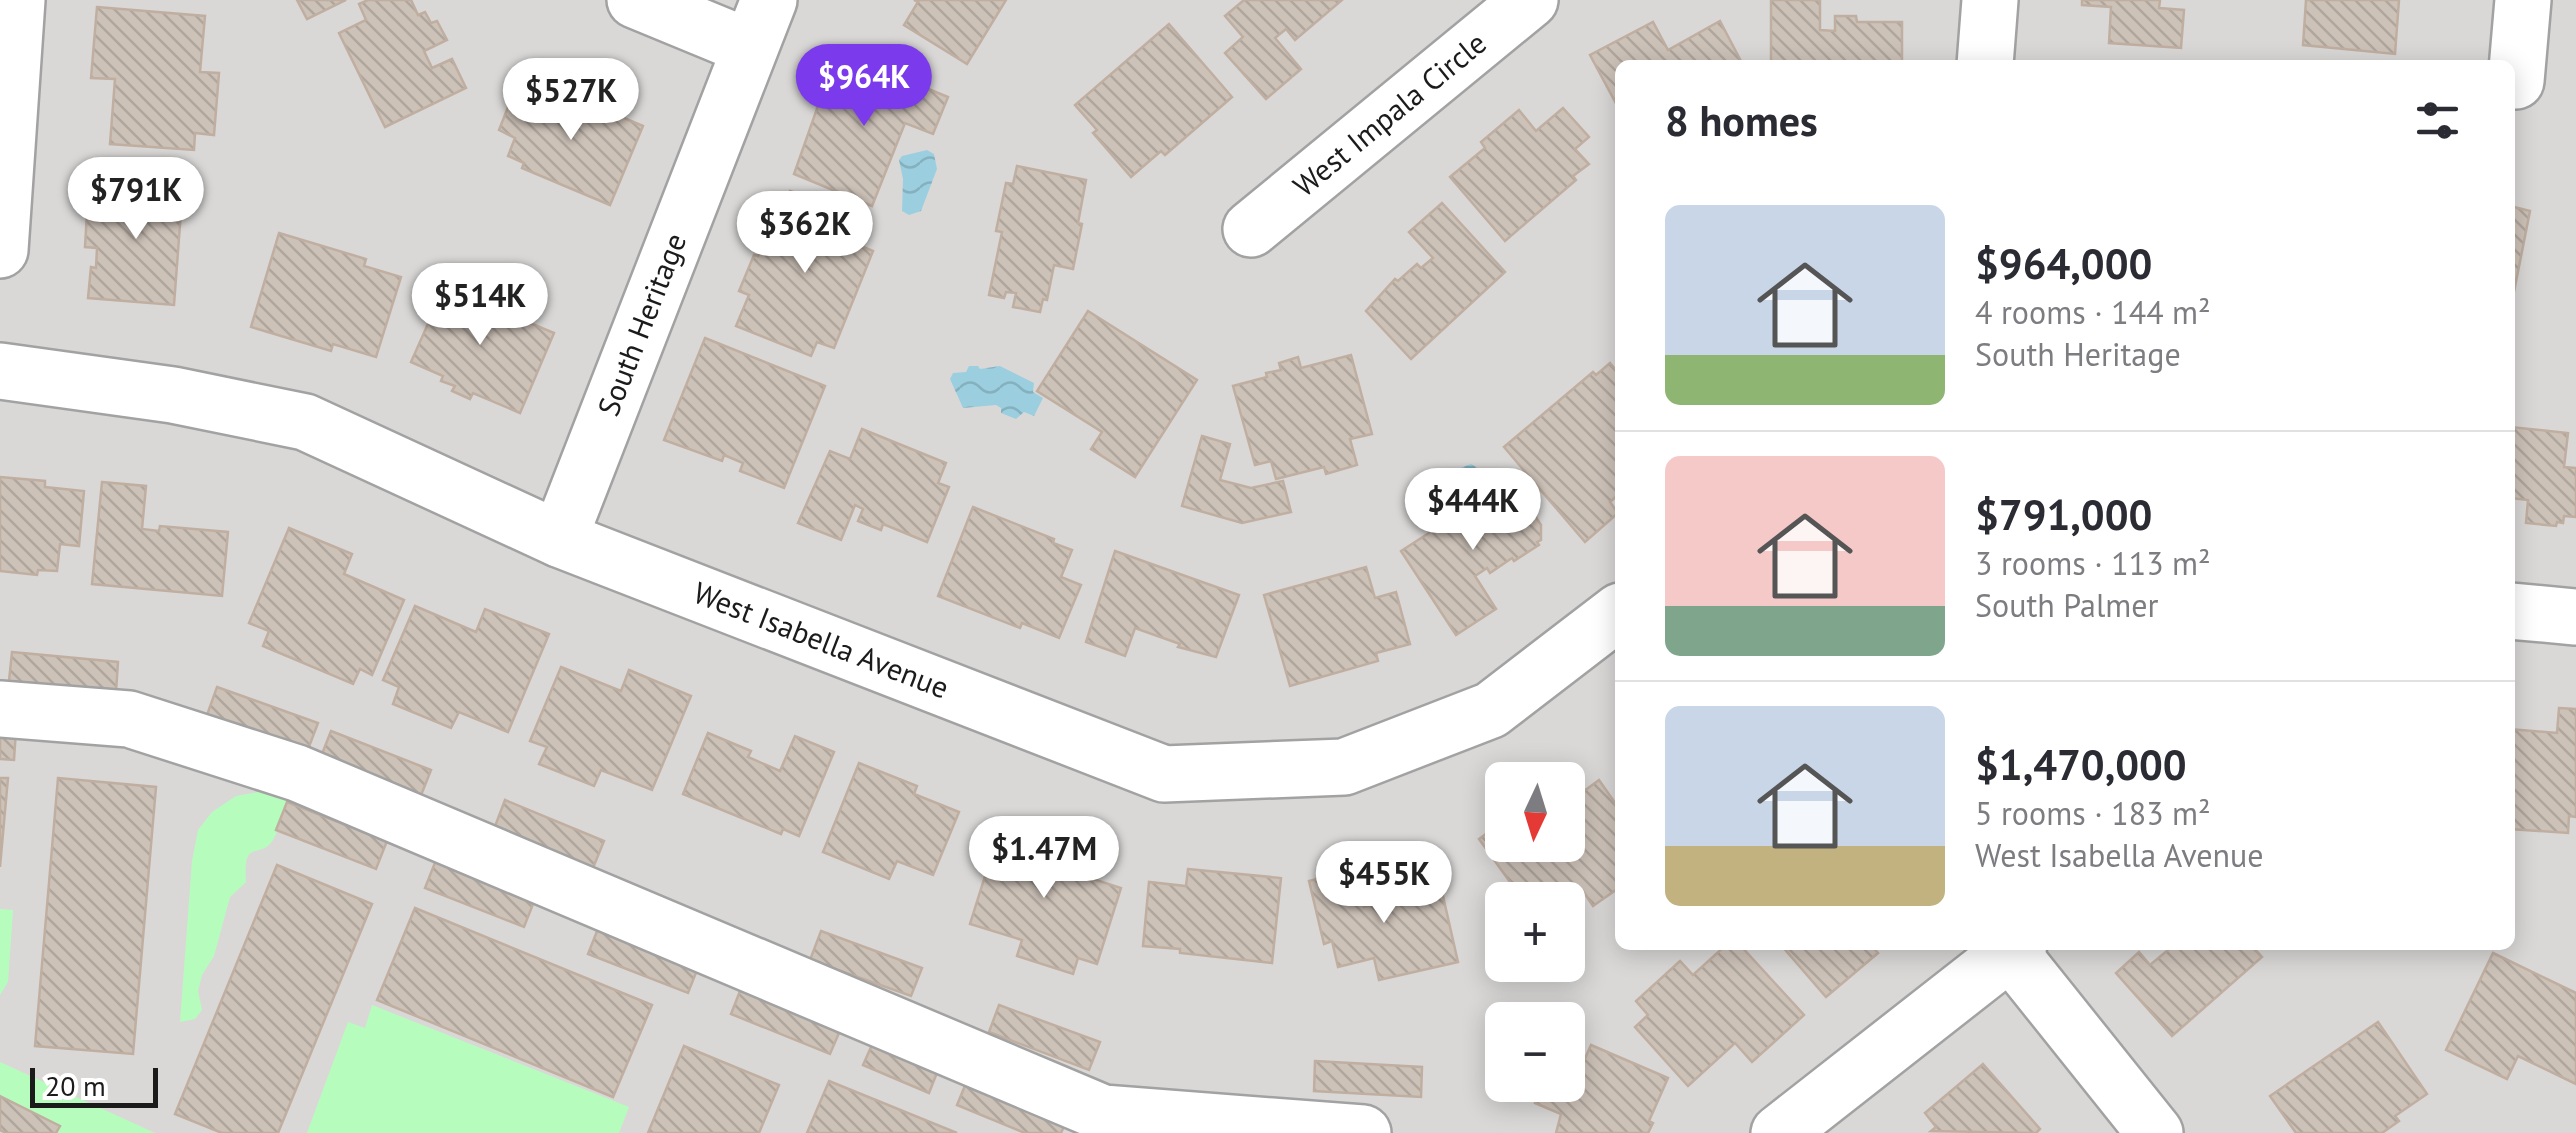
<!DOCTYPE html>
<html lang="en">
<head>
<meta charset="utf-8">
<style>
	body { margin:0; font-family:"PT Sans",sans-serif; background:#f7f7f7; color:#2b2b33; height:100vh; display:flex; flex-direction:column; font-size:38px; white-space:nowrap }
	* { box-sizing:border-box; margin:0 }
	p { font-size:32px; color:#7c7c81 }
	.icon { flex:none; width:55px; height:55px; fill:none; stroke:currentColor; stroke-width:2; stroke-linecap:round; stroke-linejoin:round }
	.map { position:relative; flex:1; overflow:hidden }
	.side { position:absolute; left:1615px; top:60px; width:900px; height:890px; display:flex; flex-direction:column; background:#fff; border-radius:15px; box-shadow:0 5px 25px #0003 }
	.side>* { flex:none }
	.needle { width:65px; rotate:184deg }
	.buttons { position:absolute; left:1485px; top:762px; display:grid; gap:20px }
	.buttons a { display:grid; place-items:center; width:100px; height:100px; border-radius:15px; background:#fff; box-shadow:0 5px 25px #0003; font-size:50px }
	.scale { position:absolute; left:30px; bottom:25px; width:128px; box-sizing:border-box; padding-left:10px; border:5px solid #1b1b1b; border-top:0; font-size:28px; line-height:35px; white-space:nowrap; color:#1b1b1b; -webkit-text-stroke:8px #fff; paint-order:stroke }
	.price { position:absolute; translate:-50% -85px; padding:0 22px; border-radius:35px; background:#fff; color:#222; font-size:32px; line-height:65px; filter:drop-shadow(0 2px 5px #0008) }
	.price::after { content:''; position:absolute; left:50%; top:60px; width:30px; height:22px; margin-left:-15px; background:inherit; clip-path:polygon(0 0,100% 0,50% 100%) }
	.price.active { background:#7c3aed; color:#fff }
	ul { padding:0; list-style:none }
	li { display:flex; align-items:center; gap:30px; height:250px; padding:0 50px }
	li+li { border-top:2px solid #e1e1e2 }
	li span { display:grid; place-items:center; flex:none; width:280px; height:200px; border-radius:15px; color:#555 }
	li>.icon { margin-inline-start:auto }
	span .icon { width:120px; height:120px; fill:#fffc; stroke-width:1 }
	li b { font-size:42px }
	h2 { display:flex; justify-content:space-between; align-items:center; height:120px; padding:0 50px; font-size:42px }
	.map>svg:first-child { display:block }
	.residential { fill:#d9d8d7; fill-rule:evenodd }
	.park { fill:#b6fdbd }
	.water { fill:url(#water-waves) }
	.building { fill:url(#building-back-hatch); stroke:#c0afa1; stroke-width:2.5 }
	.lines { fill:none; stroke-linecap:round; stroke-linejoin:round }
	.minor-casing { stroke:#a2a2a2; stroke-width:60 }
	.minor { stroke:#fff; stroke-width:55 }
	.labels { text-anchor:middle; stroke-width:9; stroke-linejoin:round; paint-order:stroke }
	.street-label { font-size:30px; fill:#1b1b1b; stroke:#fff }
</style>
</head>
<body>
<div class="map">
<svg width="2576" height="1133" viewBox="0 0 2576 1133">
	<defs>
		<pattern id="water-waves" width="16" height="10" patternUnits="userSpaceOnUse" patternTransform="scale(2.5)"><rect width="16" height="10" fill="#9bcfdf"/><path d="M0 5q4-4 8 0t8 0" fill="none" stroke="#85b1bf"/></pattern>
		<pattern id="building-back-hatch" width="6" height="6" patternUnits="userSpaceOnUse" patternTransform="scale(2.5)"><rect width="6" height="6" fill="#cdc2b8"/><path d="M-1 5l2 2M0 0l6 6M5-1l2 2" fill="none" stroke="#afa69e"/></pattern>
	</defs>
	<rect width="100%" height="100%" fill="#ede9df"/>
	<path class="residential" d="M0 0H2576V1133H0ZM1620 65H2510V945H1620ZM1502 780H1568V845H1502ZM1502 900H1568V965H1502ZM1502 1020H1568V1085H1502Z"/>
	<g class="park">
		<path d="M264 791 286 796 287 802C283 813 279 830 273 840 259 861 243 836 246 882L230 897 214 956 202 975 198 991 202 1010 195 1019 180 1022 192 861 198 830 212 812 236 796Z"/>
		<polygon points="0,909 13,910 8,982 0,995"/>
		<polygon points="372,1005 629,1107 619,1133 307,1133 348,1022 365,1028"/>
		<polygon points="0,1062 155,1133 56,1133 59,1127 0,1096"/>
	</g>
	<g class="water">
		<polygon points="927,150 934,154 937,169 921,211 909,215 902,211 903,179 899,160 902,156"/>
		<polygon points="969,366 978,366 980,369 1000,366 1034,383 1033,392 1043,398 1034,416 1024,412 1016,419 1001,413 1001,408 996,405 963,408 950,379 953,373 966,372"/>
		<polygon points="1471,464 1481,470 1481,479 1454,512 1442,514 1427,508 1423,495 1428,484 1452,468 1458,469"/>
	</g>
	<g class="building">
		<polygon points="297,0 346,0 307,19"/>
		<polygon points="368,0 411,0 418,15 425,12 431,23 437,21 447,40 424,51 432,68 452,59 466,88 385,127 339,33 366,20 359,4"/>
		<polygon points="914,0 1006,0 967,64 904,25 918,2"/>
		<polygon points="1244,0 1342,0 1295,40 1286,29 1275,38 1301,69 1266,99 1225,53 1243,37 1225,16"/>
		<polygon points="1771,0 1820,0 1820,30 1835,31 1835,16 1856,16 1857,22 1902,22 1902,65 1771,65"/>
		<polygon points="2082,0 2160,0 2159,8 2184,10 2181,48 2109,43 2111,7 2082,5"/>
		<polygon points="2306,0 2399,0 2395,54 2303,45"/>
		<polygon points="97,7 205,16 200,72 219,73 214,135 195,133 194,150 110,144 115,79 91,78"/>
		<polygon points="1720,21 1743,65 1620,65 1620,111 1590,55 1653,22 1668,50"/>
		<polygon points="1169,24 1232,97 1165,155 1161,151 1131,177 1093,133 1097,130 1075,105"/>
		<polygon points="850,57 948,97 933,134 905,123 872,206 794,174 826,83 838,87"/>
		<polygon points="556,89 643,126 610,205 522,168 524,163 508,156 515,138 499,130 514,92 548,107"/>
		<polygon points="1563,108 1589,137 1575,149 1589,164 1573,176 1576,180 1505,241 1450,177 1485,148 1481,142 1519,110 1536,131"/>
		<polygon points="1017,166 1086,180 1078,223 1082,224 1073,269 1054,265 1047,300 1043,299 1040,312 1013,307 1016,293 1006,292 1004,298 989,295 1002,232 996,231 1006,183 1013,184"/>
		<polygon points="103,179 183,185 174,305 88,298 91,267 96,268 97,248 85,247 87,212 100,213"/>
		<polygon points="790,191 866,221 856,244 873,251 834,348 817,342 811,356 736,326 749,295 739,291 754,255 758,256 776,211 781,213"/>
		<polygon points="1442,203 1505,272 1411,359 1366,311 1395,279 1398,281 1417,264 1421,268 1433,258 1409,232"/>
		<polygon points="2510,206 2530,211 2510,312"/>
		<polygon points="279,233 366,259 364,266 401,277 376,357 333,344 331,351 251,327"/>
		<polygon points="431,282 554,333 520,413 473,393 470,399 452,391 455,386 441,381 443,376 411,362 431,317 418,312"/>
		<polygon points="1088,311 1197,380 1135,477 1091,449 1102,432 1037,391"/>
		<polygon points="705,338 825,386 784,488 740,471 743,463 724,455 722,461 664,440"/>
		<polygon points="1351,355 1372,434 1350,439 1357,465 1326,474 1324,467 1276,479 1271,461 1255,465 1233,386 1267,377 1266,373 1281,370 1279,363 1298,357 1301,368"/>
		<polygon points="1610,363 1620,375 1620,493 1610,502 1618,513 1585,542 1504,447 1593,372 1596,375"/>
		<polygon points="2510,427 2568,433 2564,467 2576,468 2576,517 2564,516 2563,523 2557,522 2556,526 2526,523 2528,500 2510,498"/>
		<polygon points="862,429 946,463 938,483 949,487 927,542 883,524 881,530 858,521 863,509 855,505 841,540 798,523 830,451 850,459"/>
		<polygon points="1202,436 1230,444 1220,480 1251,488 1283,481 1291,512 1242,523 1182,506"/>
		<polygon points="0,477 45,481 45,487 84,491 79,546 60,544 57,571 38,570 37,575 0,571"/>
		<polygon points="1511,480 1541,525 1541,540 1537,542 1539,545 1514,561 1512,558 1490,573 1487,568 1475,576 1496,609 1456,635 1401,551"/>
		<polygon points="102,482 146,486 142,529 159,531 160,526 228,532 222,596 92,584"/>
		<polygon points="973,507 1054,539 1053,543 1072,550 1061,577 1081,585 1059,638 1022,623 1020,628 938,596"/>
		<polygon points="289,528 352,554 344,574 404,600 372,675 360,669 353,684 263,646 269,631 249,623"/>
		<polygon points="1115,551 1239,595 1216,657 1178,647 1180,644 1135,628 1125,656 1086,642"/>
		<polygon points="1366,567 1375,598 1396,592 1410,644 1376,653 1378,661 1290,686 1264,595"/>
		<polygon points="415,606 476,632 485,609 549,634 508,732 459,712 451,728 393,704 399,687 383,680"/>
		<polygon points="12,652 118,662 116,692 9,681"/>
		<polygon points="561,667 621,691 629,670 691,696 652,790 601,770 594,786 539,764 547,747 530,741"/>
		<polygon points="217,687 318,723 307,752 207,715"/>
		<polygon points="2559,708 2576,709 2576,817 2569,816 2568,833 2510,829 2510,729 2557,733"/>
		<polygon points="0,729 16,730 14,760 0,759"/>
		<polygon points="331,731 431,770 420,798 320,759"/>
		<polygon points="708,733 751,751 748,757 780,771 795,736 834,752 799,836 783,829 781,834 683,794"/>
		<polygon points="859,763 917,786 914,794 959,812 933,875 897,861 889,879 823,852"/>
		<polygon points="0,778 8,778 0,867"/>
		<polygon points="58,778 156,787 133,1054 35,1046"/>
		<polygon points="1599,780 1620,810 1620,887 1593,906 1583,891 1568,902 1523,900 1479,839 1502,822 1502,845 1568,845 1568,803"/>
		<polygon points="505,800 604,841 593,868 494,829"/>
		<polygon points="287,802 387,841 376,869 276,830"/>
		<polygon points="1002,822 1066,843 1059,868 1121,888 1097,964 1078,958 1073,974 1017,956 1022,940 970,924"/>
		<polygon points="436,860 535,899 524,927 425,888"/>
		<polygon points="277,865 372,904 278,1133 222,1133 175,1114"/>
		<polygon points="1188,869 1281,878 1272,963 1180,953 1180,949 1143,946 1149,882 1186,886"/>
		<polygon points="1355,870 1364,907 1372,905 1370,899 1440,883 1458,962 1379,980 1374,958 1338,967 1332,941 1324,944 1309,881"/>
		<polygon points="415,908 652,1005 613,1097 377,1000"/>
		<polygon points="599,926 699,965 688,993 588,954"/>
		<polygon points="821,931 922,968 911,996 810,960"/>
		<polygon points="1726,945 1740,945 1804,1015 1752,1062 1735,1043 1688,1086 1635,1027 1648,1015 1636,1001 1680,961 1693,975"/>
		<polygon points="1781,945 1871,945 1878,953 1826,997"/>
		<polygon points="2163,945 2251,945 2262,957 2172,1036 2116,973 2139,952 2150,965 2168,950"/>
		<polygon points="2493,953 2576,993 2576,1084 2518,1056 2507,1079 2446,1050"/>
		<polygon points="742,986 842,1026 830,1054 731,1014"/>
		<polygon points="999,1005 1100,1042 1089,1070 989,1032"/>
		<polygon points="2378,1022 2427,1094 2395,1116 2399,1121 2382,1133 2296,1133 2270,1096"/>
		<polygon points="875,1038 940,1065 929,1093 863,1065"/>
		<polygon points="1591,1045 1668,1078 1649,1121 1653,1123 1648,1133 1556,1133 1561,1114 1535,1103 1543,1085 1568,1085 1568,1066 1579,1072"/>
		<polygon points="684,1046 779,1085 759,1133 648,1133"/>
		<polygon points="1315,1061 1422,1067 1421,1097 1314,1091"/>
		<polygon points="1983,1064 2040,1129 2036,1133 1931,1131 1936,1127 1925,1113"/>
		<polygon points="969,1076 1068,1117 1061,1133 1025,1133 957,1105"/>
		<polygon points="829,1081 957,1133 807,1133"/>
		<polygon points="0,1096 60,1126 56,1133 6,1133 0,1130"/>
	</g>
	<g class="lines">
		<defs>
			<g id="minor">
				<polyline points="635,0 749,47"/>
				<polyline points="1985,65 1990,0"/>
				<polyline points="2516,81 2523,0"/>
				<path id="s1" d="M1251 229 1530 0"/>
				<polyline points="0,250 17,0"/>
				<path id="s2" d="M0 371 173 395 305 422 559 539 1164 774 1344 767 1491 710 1620 611"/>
				<path id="s3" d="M559 539 769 0"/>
				<polyline points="2510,611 2576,617"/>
				<polyline points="0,709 129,719 297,773 1103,1113 1363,1133"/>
				<polyline points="2011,953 2155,1133"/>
				<polyline points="1779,1133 2019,945"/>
			</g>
		</defs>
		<use href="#minor" class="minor-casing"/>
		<use href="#minor" class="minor"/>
	</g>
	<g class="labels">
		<g class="street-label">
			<text dy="10" stroke="none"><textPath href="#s1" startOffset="180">West Impala Circle</textPath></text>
			<text dy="10" stroke="none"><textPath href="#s3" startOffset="230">South Heritage</textPath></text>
			<text dy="10" stroke="none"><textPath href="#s2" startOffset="870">West Isabella Avenue</textPath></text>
		</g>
	</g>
</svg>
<div class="buttons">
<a><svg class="needle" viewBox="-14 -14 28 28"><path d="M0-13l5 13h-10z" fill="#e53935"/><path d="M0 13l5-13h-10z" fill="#7c7c81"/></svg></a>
<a>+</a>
<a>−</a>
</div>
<div class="scale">20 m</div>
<b class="price active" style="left:864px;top:129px">$964K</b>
<b class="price" style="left:571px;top:143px">$527K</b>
<b class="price" style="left:136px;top:242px">$791K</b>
<b class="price" style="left:805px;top:276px">$362K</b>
<b class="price" style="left:480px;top:348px">$514K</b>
<b class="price" style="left:1473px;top:553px">$444K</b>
<b class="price" style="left:1044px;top:901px">$1.47M</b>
<b class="price" style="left:1384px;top:926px">$455K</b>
<section class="side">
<h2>8 homes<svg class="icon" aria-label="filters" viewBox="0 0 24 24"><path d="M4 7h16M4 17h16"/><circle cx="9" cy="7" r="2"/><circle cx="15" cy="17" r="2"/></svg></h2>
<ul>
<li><span style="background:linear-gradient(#c9d6e8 75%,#8fb573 0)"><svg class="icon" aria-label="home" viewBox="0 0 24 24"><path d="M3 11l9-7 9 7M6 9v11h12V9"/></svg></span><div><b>$964,000</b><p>4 rooms · 144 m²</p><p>South Heritage</p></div></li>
<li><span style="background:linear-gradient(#f6c9c9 75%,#7fa58c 0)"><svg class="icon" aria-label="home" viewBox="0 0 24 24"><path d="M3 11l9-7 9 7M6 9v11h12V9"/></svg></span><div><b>$791,000</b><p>3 rooms · 113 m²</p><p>South Palmer</p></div></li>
<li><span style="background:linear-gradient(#c9d6e8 70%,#c2b280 0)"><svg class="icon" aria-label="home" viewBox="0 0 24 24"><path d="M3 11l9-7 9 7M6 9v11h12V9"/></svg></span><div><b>$1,470,000</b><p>5 rooms · 183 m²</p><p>West Isabella Avenue</p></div></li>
</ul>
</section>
</div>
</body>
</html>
